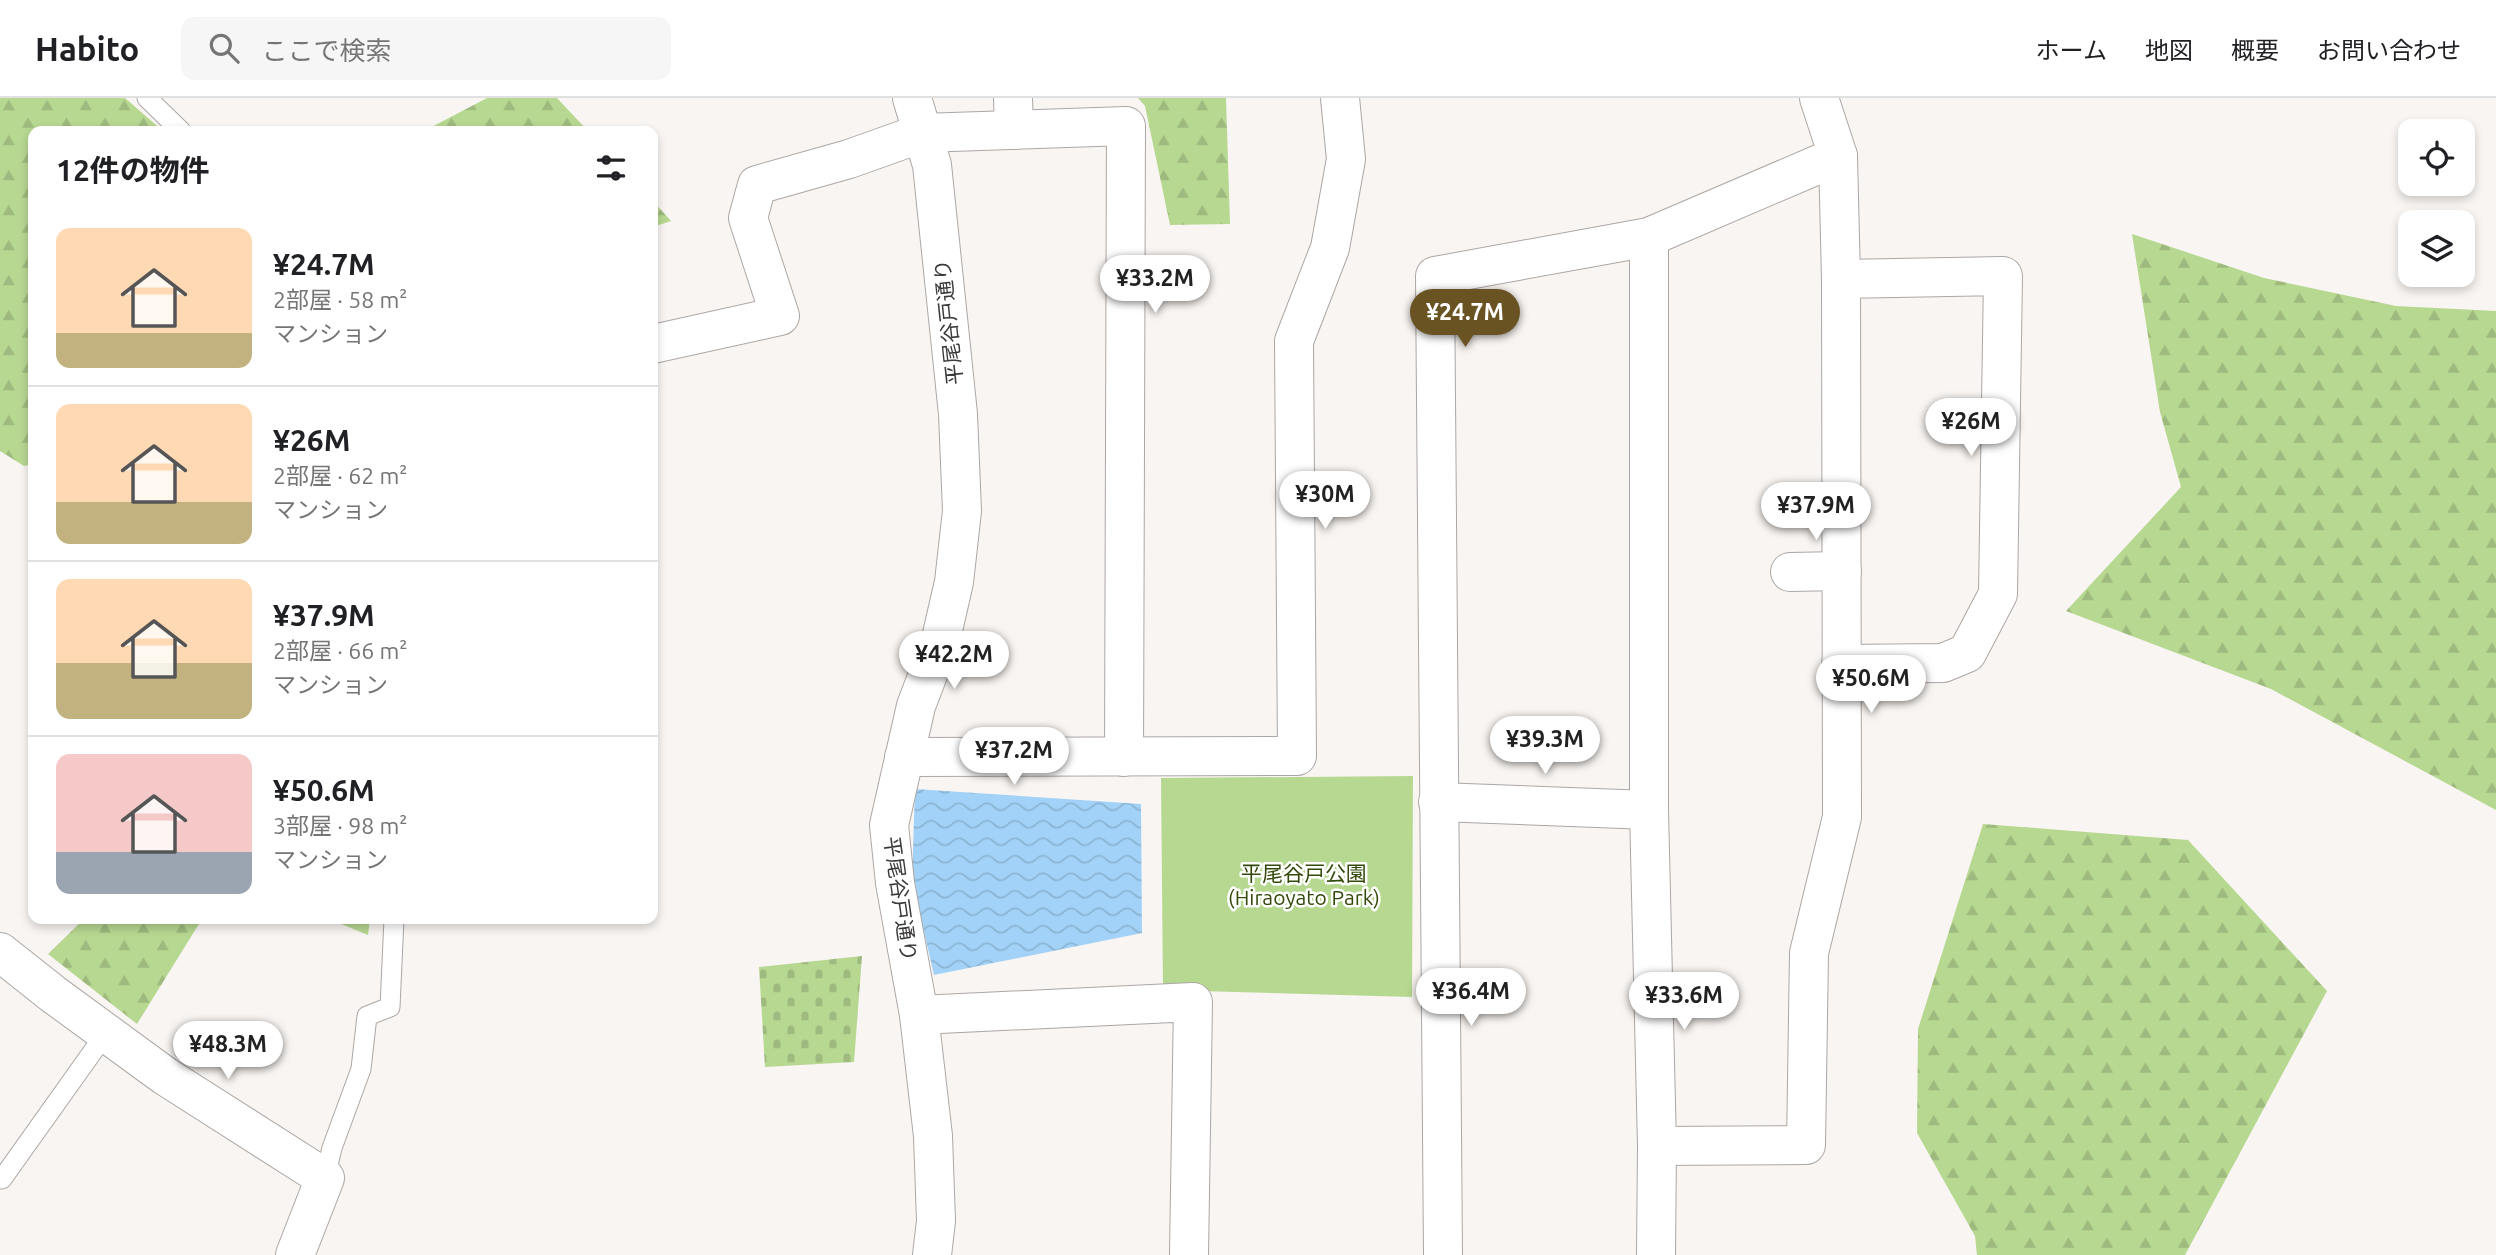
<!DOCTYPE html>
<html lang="ja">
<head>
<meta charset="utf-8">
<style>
	body { margin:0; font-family:Ubuntu,"Noto Sans JP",sans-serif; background:#f6f6f6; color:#202124; height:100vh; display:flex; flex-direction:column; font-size:26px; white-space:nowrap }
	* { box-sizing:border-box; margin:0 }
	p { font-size:23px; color:#757577 }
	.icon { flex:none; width:38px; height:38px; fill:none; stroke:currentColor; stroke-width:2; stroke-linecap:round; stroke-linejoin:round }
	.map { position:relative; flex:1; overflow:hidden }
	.panel { position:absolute; left:28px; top:28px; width:630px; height:798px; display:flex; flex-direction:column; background:#fff; border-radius:14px; box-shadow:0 4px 10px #0003 }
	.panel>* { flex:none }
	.controls { position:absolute; left:2398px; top:21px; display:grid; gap:14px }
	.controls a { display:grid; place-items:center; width:77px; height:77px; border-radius:14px; background:#fff; box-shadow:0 4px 10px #0003; font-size:35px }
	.price { position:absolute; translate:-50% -60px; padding:0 16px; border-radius:24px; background:#fff; color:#222; font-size:23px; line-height:46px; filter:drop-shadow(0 2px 4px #0008) }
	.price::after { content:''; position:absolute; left:50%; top:42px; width:21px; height:16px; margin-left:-10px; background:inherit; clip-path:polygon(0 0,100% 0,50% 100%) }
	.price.on { background:#6a5323; color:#fff }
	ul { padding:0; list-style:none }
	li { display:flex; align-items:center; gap:21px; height:175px; padding:0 28px }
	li+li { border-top:2px solid #e0e0e0 }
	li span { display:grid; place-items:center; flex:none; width:196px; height:140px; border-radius:14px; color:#555 }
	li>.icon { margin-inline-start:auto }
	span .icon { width:84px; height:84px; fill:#fffc; stroke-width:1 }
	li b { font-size:30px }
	h2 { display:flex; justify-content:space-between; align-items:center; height:84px; padding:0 28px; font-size:30px }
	header { display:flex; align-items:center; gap:42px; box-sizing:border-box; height:98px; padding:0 35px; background:#fff; border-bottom:2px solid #e0e0e0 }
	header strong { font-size:33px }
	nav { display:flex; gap:38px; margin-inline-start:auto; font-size:24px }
	.search { width:490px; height:63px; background:#f6f6f6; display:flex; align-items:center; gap:18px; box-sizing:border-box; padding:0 24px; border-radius:14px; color:#757577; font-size:26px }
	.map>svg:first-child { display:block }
	.forest { fill:url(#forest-firs) }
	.cemetery { fill:url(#cemetery-stones) }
	.park { fill:#b7d891 }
	.water { fill:url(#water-waves) }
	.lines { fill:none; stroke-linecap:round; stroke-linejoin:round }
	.lane-casing { stroke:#aca7a5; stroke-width:21 }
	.street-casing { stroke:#aca7a5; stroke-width:40 }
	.lane { stroke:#fff; stroke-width:19 }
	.street { stroke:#fff; stroke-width:38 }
	.labels { text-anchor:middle; stroke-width:5; stroke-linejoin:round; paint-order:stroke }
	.street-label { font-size:21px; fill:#3c3a39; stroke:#fff }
	.park-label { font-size:21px; fill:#334a0b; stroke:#fff }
</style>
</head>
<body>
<header>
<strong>Habito</strong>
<div class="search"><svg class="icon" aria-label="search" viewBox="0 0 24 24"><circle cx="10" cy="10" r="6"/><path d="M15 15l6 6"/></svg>ここで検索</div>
<nav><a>ホーム</a><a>地図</a><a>概要</a><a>お問い合わせ</a></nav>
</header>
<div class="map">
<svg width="2496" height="1157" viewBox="0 0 2496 1157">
	<defs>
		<pattern id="forest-firs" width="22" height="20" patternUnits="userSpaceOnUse" patternTransform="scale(1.75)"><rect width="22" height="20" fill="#b7d891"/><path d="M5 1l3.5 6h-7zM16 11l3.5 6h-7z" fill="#9eba7e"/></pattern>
		<pattern id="cemetery-stones" width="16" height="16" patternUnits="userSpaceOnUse" patternTransform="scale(1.75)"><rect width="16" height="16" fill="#b7d891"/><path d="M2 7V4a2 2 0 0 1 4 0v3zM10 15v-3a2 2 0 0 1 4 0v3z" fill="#9eba7e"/></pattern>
		<pattern id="water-waves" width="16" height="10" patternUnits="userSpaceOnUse" patternTransform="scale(1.75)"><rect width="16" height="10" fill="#a2d2f7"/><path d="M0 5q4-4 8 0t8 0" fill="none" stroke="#8cb5d4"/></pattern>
	</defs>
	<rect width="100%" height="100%" fill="#f9f5f2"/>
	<g class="forest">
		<polygon points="0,0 125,0 163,33 33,33 33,366 24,368 0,353"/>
		<polygon points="487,0 557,0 588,33 424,33"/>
		<polygon points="1138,0 1226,0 1230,126 1170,127 1145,8"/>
		<polygon points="653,103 671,123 653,129"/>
		<polygon points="2132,136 2264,180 2396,208 2496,213 2496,712 2271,591 2066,513 2181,389 2160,314"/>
		<polygon points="1983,726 2188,742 2327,893 2185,1157 1977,1157 1975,1138 1917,1035 1918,931"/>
		<polygon points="84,821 202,821 137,926 48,856"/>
		<polygon points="329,821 370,821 368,837"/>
	</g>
	<polygon class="cemetery" points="862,858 854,964 765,969 759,869"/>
	<polygon class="park" points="1413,678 1412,899 1163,892 1161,680"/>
	<polygon class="water" points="915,691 1141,706 1142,835 934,877 912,782"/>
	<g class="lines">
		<defs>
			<g id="lane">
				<polyline points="147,0 181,33"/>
				<polyline points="325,1080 332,1050 361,971 367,918 390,909 394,821"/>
				<polyline points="2,1081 106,935"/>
			</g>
			<g id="street">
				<polyline points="912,0 932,67 958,316 962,413 954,484 940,545 916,608 889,727 895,785 919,917 933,1038 936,1123 932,1157"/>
				<polyline points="1013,0 1014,32"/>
				<polyline points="1649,139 1649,712 1657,1048 1656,1157"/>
				<polyline points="653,246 780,218 748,120 757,87 849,61 922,35 1126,28 1124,659"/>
				<polyline points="1790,474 1842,473"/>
				<polyline points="1841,566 1943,565 1967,555 1998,496 2003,178 1841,181"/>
				<polyline points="904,659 1297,658 1294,243 1330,150 1346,61 1340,0"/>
				<polyline points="1438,704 1649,712"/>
				<polyline points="0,854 53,896 165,978 325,1080 295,1157"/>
				<polyline points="919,917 1193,904 1189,1157"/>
				<polyline points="1657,1048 1806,1047 1809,855 1842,719 1841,181 1838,58 1819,0"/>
				<polyline points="1443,1157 1435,178 1649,139 1838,58"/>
			</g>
		</defs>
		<use href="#lane" class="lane-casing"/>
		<use href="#street" class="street-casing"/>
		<use href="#lane" class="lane"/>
		<use href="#street" class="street"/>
	</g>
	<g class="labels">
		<g class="street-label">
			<text transform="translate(949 224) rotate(-96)" y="7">平尾谷戸通り</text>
			<text transform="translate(900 801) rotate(82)" y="7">平尾谷戸通り</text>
		</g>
		<g class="park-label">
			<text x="1304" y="783">平尾谷戸公園<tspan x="1304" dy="24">(Hiraoyato Park)</tspan></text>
		</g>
	</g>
</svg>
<div class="controls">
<a><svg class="icon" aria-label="locate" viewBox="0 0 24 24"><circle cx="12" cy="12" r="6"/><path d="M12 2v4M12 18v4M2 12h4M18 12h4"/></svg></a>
<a><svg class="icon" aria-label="layers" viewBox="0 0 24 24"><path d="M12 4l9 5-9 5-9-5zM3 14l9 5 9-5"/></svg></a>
</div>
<b class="price" style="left:1155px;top:217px">¥33.2M</b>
<b class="price on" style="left:1465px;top:251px">¥24.7M</b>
<b class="price" style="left:1971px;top:360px">¥26M</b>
<b class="price" style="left:1325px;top:433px">¥30M</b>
<b class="price" style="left:1816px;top:444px">¥37.9M</b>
<b class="price" style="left:954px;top:593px">¥42.2M</b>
<b class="price" style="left:1871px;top:617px">¥50.6M</b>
<b class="price" style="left:1545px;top:678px">¥39.3M</b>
<b class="price" style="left:1014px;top:689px">¥37.2M</b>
<b class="price" style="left:1471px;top:930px">¥36.4M</b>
<b class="price" style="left:1684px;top:934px">¥33.6M</b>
<b class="price" style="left:228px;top:983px">¥48.3M</b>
<section class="panel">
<h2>12件の物件<svg class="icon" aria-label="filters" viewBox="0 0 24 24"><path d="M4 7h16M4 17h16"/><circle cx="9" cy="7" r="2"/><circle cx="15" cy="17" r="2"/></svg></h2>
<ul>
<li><span style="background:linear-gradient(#ffd9b3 75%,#c2b280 0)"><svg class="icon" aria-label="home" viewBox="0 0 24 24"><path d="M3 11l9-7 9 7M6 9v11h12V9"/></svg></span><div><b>¥24.7M</b><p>2部屋 · 58 m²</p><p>マンション</p></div></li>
<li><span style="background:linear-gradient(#ffd9b3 70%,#c2b280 0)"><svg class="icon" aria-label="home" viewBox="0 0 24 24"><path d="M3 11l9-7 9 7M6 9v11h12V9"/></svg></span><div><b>¥26M</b><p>2部屋 · 62 m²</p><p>マンション</p></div></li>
<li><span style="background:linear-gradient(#ffd9b3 60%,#c2b280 0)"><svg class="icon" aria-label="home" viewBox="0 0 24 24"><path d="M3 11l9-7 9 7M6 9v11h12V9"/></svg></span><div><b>¥37.9M</b><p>2部屋 · 66 m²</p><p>マンション</p></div></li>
<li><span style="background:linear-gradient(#f6c9c9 70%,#9aa5b1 0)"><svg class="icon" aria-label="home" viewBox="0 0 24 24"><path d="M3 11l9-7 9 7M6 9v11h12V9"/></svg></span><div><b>¥50.6M</b><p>3部屋 · 98 m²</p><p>マンション</p></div></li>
</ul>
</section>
</div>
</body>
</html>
